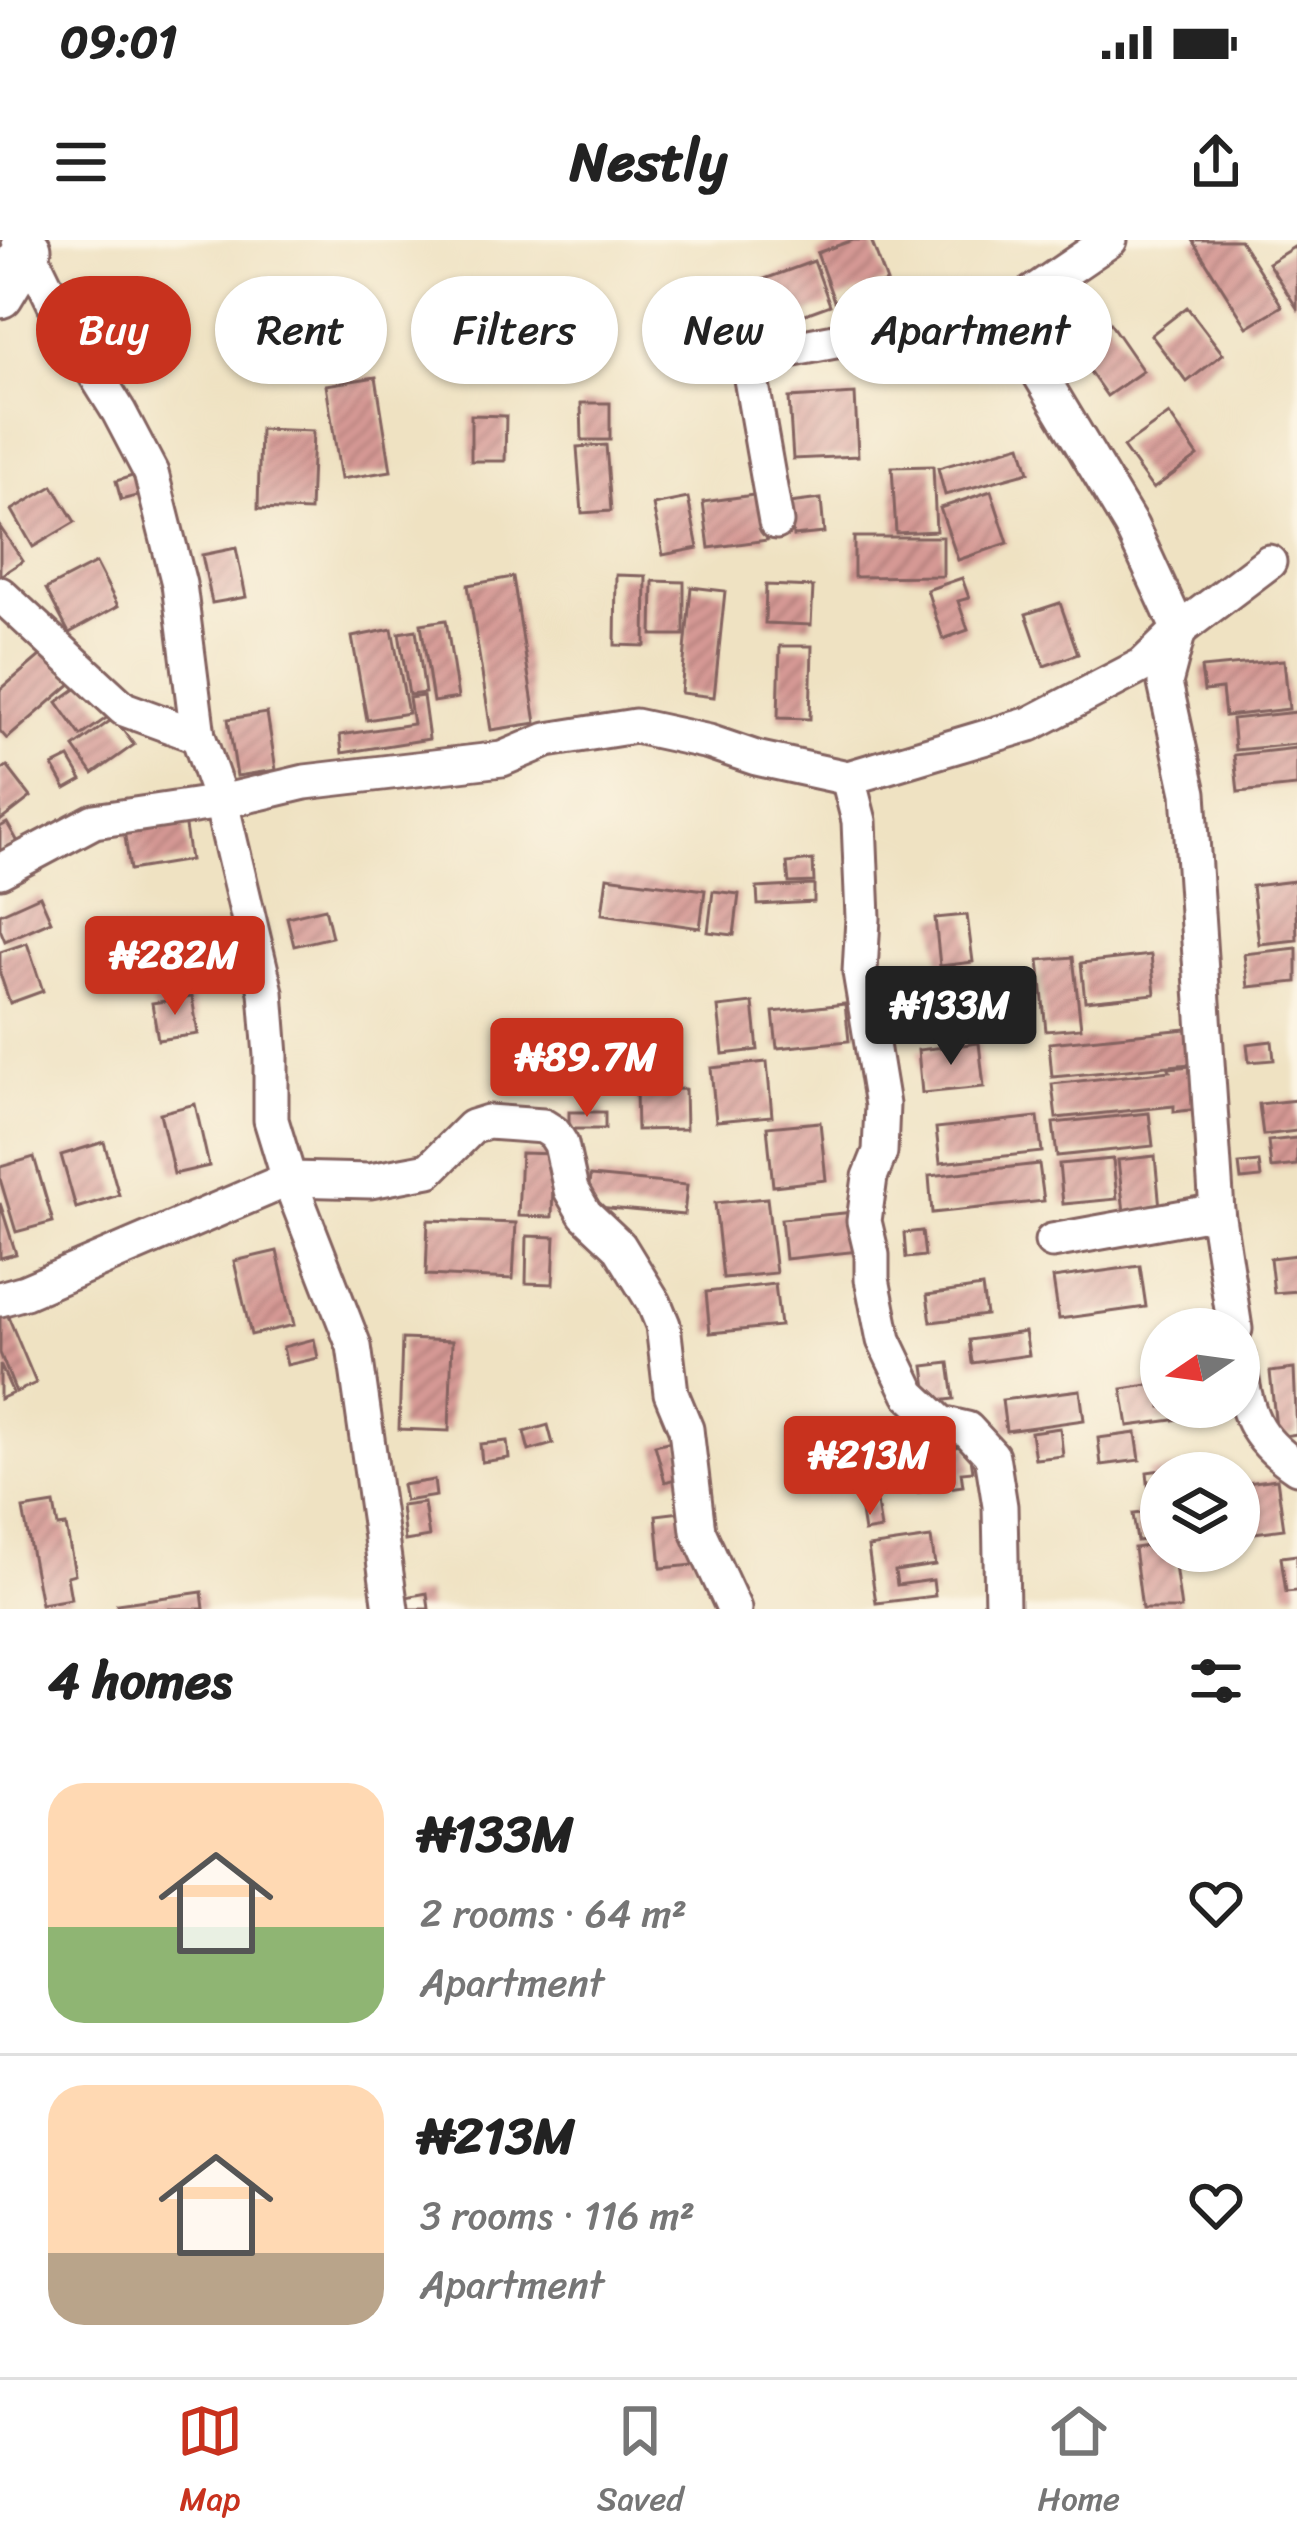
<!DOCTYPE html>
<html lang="en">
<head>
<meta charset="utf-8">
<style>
	body { margin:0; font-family:Sriracha,sans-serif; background:#f2f2f2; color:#222; height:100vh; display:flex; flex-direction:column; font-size:45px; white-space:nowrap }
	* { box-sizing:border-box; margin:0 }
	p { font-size:39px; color:#767676 }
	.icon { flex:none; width:66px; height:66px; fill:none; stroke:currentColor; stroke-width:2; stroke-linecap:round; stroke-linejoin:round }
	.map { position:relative; height:1369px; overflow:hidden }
	.panel { display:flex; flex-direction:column; background:#fff; flex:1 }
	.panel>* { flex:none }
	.hud { position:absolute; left:36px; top:36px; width:1227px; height:108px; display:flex; gap:24px }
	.needle { width:78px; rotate:257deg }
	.buttons { position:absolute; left:1140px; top:1068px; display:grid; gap:24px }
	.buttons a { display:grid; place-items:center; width:120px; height:120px; border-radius:50%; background:#fff; box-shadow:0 3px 9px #0004; font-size:60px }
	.price { position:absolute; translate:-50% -102px; padding:0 27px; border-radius:12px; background:#c8321e; color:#fff; font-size:39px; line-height:78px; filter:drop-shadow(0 3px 6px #0008) }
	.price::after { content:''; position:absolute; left:50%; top:72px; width:36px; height:27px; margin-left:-18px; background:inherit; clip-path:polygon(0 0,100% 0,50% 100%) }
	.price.selected { background:#222; color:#fff }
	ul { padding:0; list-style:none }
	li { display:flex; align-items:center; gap:36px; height:300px; padding:0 48px }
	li+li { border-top:3px solid #e0e0e0 }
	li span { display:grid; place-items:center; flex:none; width:336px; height:240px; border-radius:36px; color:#555 }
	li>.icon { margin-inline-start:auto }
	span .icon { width:144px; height:144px; fill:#fffc; stroke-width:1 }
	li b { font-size:51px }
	h2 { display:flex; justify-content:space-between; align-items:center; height:144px; padding:0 48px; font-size:51px }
	.chip { padding:0 42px; border-radius:54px; background:#fff; box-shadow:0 3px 9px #0004; font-size:42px; line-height:108px }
	.chip.selected { background:#c8321e; color:#fff }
	.status { display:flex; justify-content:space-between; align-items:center; height:84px; padding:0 60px; background:#fff; direction:ltr }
	.status svg { height:33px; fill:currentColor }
	header { display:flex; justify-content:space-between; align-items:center; height:156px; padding:0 48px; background:#fff; font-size:54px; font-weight:800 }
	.tabs { display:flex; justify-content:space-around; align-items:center; height:168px; border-top:3px solid #e0e0e0; background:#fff; font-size:33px; color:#767676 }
	.tabs a { display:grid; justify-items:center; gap:6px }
	.tabs .selected { color:#c8321e }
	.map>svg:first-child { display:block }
	.building { fill:url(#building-hatch) }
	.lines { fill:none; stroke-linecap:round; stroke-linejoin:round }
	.street-casing { stroke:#846360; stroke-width:39 }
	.secondary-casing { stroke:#846360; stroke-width:51 }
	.street { stroke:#fff; stroke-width:33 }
	.secondary { stroke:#fff; stroke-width:45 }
</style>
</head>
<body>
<div class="status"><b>09:01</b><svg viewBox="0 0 49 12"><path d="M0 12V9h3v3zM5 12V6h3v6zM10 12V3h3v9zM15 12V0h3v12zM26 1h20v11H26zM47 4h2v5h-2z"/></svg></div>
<header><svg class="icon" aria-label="menu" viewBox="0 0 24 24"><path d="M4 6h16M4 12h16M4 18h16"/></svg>Nestly<svg class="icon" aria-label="share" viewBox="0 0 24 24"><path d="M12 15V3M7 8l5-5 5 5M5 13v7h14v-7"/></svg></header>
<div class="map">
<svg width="1297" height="1369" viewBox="0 0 1297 1369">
	<defs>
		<pattern id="building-hatch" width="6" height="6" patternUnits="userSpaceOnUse" patternTransform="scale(3)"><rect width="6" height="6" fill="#d59994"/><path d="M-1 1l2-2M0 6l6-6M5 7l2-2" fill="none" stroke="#af7c79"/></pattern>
	</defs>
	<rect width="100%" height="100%" fill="#fcf5e5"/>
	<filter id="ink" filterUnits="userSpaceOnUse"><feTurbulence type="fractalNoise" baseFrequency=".00833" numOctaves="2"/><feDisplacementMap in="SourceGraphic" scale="24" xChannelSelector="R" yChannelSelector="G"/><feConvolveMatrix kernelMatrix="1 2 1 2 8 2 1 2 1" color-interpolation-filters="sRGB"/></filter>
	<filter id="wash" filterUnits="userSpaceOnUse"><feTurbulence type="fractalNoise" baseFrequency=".004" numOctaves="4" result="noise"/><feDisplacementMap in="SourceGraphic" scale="48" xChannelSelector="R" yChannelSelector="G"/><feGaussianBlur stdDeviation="2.7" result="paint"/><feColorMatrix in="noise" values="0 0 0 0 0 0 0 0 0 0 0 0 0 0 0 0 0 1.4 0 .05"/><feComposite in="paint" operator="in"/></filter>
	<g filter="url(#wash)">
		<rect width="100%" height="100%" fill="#efe2c2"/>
		<g id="blocks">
			<g class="building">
				<polygon points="853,0 871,0 887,42 834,61 817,13"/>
				<polygon points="1192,0 1240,0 1282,66 1247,87"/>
				<polygon points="1294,7 1297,12 1297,68 1268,23"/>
				<polygon points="814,21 830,65 767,88 751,44"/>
				<polygon points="1096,63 1143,131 1107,156 1060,89"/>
				<polygon points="1187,67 1223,114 1187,142 1151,95"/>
				<polygon points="1049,77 1063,101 1046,110 1033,86"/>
				<polygon points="376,137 391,231 341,239 326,145"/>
				<polygon points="855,154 858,216 793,219 789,158"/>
				<polygon points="581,163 610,163 610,200 582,200"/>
				<polygon points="1169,174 1198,216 1153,249 1123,207"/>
				<polygon points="471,175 506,176 505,221 471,221"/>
				<polygon points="260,189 313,191 310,271 258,269"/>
				<polygon points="606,205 611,271 582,273 577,207"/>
				<polygon points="1021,205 1029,232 945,255 938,228"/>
				<polygon points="933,226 936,291 896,293 892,227"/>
				<polygon points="139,234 144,254 121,260 116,241"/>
				<polygon points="53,246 75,282 33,307 12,270"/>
				<polygon points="991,251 1008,303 958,320 940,268"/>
				<polygon points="761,254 767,300 709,308 703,262"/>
				<polygon points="688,258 698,308 663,315 653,265"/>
				<polygon points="821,259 824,293 793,296 789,263"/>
				<polygon points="0,287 23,321 0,336"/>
				<polygon points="854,297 943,297 943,336 854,337"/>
				<polygon points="236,308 246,357 212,363 202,315"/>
				<polygon points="96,323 118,366 69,393 46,349"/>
				<polygon points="616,335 646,336 645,406 615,405"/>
				<polygon points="513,337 536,483 491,490 468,345"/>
				<polygon points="962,338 969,358 958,361 968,390 943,399 927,350"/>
				<polygon points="653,341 684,342 684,395 652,395"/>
				<polygon points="766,345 813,347 811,385 765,383"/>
				<polygon points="691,347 725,351 714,457 681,453"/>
				<polygon points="1060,363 1078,414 1044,426 1026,374"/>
				<polygon points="446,380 458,458 433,462 421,384"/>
				<polygon points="392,389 408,473 367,480 352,397"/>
				<polygon points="416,390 425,453 409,455 399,393"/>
				<polygon points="780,406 812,406 810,479 778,478"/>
				<polygon points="47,410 73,442 7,499 0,491 0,450"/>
				<polygon points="1284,420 1289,469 1225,476 1222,449 1204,451 1201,428"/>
				<polygon points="84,443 108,477 81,496 57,462"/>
				<polygon points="423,456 429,499 342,513 340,495 413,484 409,458"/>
				<polygon points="1297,472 1297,504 1235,510 1232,479"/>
				<polygon points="267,473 276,530 237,536 228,479"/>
				<polygon points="114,478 134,505 93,534 74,507"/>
				<polygon points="1297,508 1297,546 1238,552 1234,515"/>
				<polygon points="69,518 82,540 66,549 53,526"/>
				<polygon points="7,526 31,557 0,581 0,531"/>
				<polygon points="184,580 190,620 130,630 124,590"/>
				<polygon points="7,583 18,602 0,613 0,587"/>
				<polygon points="813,620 814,642 789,643 787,623"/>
				<polygon points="607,637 705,650 700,688 602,674"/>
				<polygon points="1295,641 1297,700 1259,704 1252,646"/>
				<polygon points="814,645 814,662 758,665 757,648"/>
				<polygon points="713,651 739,654 734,695 708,692"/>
				<polygon points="40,656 51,681 5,701 0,689 0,674"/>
				<polygon points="325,668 332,697 294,706 287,677"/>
				<polygon points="967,675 973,722 940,726 935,678"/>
				<polygon points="27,703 43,751 10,763 0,734 0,712"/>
				<polygon points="1297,708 1297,742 1248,747 1244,714"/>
				<polygon points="1151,715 1155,754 1085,761 1081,723"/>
				<polygon points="1073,717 1081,788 1046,791 1039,720"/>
				<polygon points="192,757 198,794 158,800 152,763"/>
				<polygon points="753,763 758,810 723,814 718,767"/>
				<polygon points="845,764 849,801 777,808 773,772"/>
				<polygon points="1187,789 1190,824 1052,837 1049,803"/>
				<polygon points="1272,801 1274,820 1249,822 1247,804"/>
				<polygon points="979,803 984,847 922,853 918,810"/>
				<polygon points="767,822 772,876 716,881 711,828"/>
				<polygon points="1192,826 1197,869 1174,872 1174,866 1056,878 1052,844 1170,831 1169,828"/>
				<polygon points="685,849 686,889 637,890 636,850"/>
				<polygon points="1297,860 1297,891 1263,895 1259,864"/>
				<polygon points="195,864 209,926 174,934 160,873"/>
				<rect x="569" y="872" width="36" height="17"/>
				<polygon points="1149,873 1153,906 1057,916 1053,883"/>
				<polygon points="1038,877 1042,912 940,923 936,888"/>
				<polygon points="820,882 826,940 773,946 767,887"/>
				<polygon points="1297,898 1297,925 1271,928 1268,901"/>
				<polygon points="104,902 119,955 76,968 61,915"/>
				<polygon points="521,913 554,914 552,977 518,976"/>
				<polygon points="1155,916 1160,968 1124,972 1118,920"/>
				<polygon points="34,917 53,982 16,992 0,939 0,927"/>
				<polygon points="1113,919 1117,959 1063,964 1059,924"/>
				<polygon points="1259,922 1261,938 1241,940 1239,924"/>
				<polygon points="1039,924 1044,961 932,973 929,936"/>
				<polygon points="590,936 687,945 684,975 587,966"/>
				<polygon points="767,958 776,1033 723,1038 715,963"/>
				<polygon points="0,963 16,1014 0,1018"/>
				<polygon points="855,972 859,1011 785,1019 781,979"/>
				<polygon points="428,980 516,983 513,1039 426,1035"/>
				<polygon points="922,991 925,1016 906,1018 904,993"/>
				<polygon points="527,996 555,997 553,1044 526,1043"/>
				<polygon points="277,1011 294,1085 251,1095 234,1021"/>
				<polygon points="1297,1015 1297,1051 1274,1053 1270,1018"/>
				<polygon points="1140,1026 1146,1067 1059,1079 1053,1038"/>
				<polygon points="775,1044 780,1086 710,1093 706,1052"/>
				<polygon points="982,1047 986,1075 931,1082 927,1055"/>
				<polygon points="5,1069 36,1143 16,1152 0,1113 0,1071"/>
				<polygon points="1025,1092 1029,1115 972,1123 969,1100"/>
				<polygon points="314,1099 318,1118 287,1125 283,1107"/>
				<polygon points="402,1099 452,1101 449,1191 399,1189"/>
				<polygon points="949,1123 954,1159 929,1162 924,1126"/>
				<polygon points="0,1124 13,1153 0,1159"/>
				<polygon points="1294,1129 1297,1194 1277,1197 1270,1132"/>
				<polygon points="1161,1143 1161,1167 1187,1167 1188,1178 1128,1186 1122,1149"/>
				<polygon points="1080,1150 1084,1180 1006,1191 1002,1160"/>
				<polygon points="548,1185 553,1204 529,1211 524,1192"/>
				<polygon points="1060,1188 1063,1216 1035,1219 1031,1192"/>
				<polygon points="1136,1193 1140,1220 1101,1225 1098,1198"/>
				<polygon points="679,1199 689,1235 665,1242 655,1205"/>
				<polygon points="507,1201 509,1218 482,1222 480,1204"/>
				<polygon points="969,1205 973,1231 961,1232 963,1246 918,1252 912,1213"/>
				<polygon points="1175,1228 1176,1233 1161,1233 1161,1252 1149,1253 1147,1232"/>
				<polygon points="1277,1239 1284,1289 1239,1295 1239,1244"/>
				<polygon points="434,1240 436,1256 405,1261 402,1245"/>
				<polygon points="424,1263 429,1297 405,1301 401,1266"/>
				<polygon points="877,1263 881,1289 864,1292 860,1266"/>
				<polygon points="54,1264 58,1287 66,1286 75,1334 67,1336 71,1359 41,1364 23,1269"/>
				<polygon points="690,1271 695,1325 661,1328 656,1275"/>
				<polygon points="1161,1271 1161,1298 1137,1301 1133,1274"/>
				<polygon points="931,1298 935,1325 895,1331 897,1345 933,1340 935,1356 876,1363 868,1307"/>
				<polygon points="1161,1304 1161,1311 1173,1311 1181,1369 1142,1369 1134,1308"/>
				<polygon points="1297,1315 1297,1351 1286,1352 1281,1317"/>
				<polygon points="202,1352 204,1369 118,1369 117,1364"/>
				<polygon points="427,1353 429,1369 407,1369 406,1357"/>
			</g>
		</g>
	</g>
	<g filter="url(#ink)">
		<use href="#blocks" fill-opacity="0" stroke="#846360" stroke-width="3"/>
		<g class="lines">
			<defs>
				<g id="street">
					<polyline points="19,0 28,9 66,87 119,172 151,233 179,344 198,496 221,562 266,752 271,816 271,880 289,939 354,1106 391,1369"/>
					<polyline points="1003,73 1131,286 1179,390 1165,443 1189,553 1217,971 1235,1089"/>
					<polyline points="776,282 751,139 757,120 768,114 907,87 1003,73 1110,0"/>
					<polyline points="0,354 124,469 198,496"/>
					<polyline points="848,538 859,581 863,678 860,732 882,865 880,912 870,937 864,981 872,1015 872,1039 884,1100 910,1154 941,1183 967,1189 992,1216 1000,1266 1002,1369"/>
					<polyline points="0,631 94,581 221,562 305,542 502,519 547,500 635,486 709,502 756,518 848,538 1030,484 1143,425 1179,390 1269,322"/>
					<polyline points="1052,1001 1217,971"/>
					<polyline points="0,1059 25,1052 289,939 370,941 429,930 472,887 488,882 543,886 554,893 561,904 571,950 585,974 619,1006 654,1063 663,1085 671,1153 686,1189 698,1291 734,1369"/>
					<path d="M1239 1120C1246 1172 1252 1197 1297 1227"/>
				</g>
				<polyline id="secondary" points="0,55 28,9"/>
			</defs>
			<use href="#street" class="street-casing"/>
			<use href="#secondary" class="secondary-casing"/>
			<use href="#street" class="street"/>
			<use href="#secondary" class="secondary"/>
		</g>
	</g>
</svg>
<div class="buttons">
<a><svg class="needle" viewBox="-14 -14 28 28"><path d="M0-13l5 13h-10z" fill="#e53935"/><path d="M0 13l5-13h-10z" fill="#767676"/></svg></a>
<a><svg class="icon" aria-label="layers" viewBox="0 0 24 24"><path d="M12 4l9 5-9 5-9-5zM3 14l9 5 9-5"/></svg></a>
</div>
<b class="price" style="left:175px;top:778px">₦282M</b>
<b class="price selected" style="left:951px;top:828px">₦133M</b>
<b class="price" style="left:587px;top:880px">₦89.7M</b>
<b class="price" style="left:870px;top:1278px">₦213M</b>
<div class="hud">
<a class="chip selected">Buy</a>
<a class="chip">Rent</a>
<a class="chip">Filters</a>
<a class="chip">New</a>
<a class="chip">Apartment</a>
</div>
</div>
<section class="panel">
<h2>4 homes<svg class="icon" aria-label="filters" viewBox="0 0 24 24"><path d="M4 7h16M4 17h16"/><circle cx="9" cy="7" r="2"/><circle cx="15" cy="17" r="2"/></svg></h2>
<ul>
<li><span style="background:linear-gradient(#ffd9b3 60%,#8fb573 0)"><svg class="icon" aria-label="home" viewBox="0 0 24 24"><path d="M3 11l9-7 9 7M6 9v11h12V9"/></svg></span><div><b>₦133M</b><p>2 rooms · 64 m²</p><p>Apartment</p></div><svg class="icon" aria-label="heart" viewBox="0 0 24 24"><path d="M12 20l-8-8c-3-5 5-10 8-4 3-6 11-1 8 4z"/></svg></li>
<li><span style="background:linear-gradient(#ffd9b3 70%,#b9a48a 0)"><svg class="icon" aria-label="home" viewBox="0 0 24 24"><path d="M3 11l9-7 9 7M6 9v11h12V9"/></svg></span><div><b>₦213M</b><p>3 rooms · 116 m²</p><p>Apartment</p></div><svg class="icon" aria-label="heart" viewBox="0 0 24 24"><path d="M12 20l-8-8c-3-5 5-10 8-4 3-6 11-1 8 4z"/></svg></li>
</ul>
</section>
<nav class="tabs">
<a class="selected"><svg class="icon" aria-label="map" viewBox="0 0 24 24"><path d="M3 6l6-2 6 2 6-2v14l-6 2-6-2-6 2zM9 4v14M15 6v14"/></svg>Map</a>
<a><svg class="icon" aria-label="saved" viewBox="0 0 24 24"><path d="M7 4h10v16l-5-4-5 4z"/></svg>Saved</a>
<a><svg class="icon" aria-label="home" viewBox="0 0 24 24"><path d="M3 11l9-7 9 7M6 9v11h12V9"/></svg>Home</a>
</nav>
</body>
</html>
